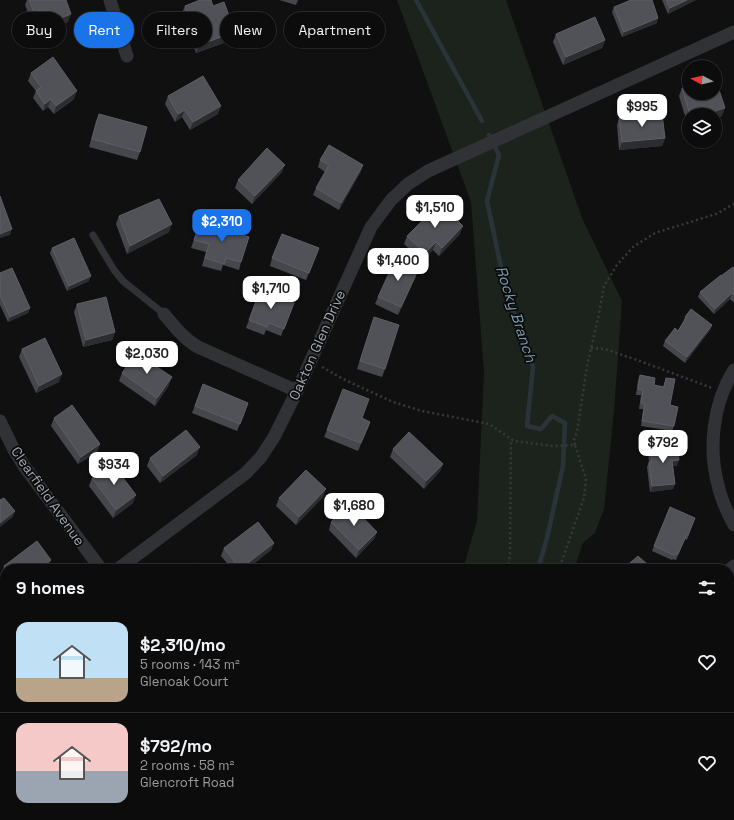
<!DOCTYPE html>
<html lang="en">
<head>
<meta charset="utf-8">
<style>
	body { margin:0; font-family:"Space Grotesk",sans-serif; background:#151516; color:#f1f3f6; height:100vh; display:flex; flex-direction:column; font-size:15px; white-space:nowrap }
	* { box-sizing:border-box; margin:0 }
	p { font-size:13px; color:#9a9b9d }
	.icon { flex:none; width:22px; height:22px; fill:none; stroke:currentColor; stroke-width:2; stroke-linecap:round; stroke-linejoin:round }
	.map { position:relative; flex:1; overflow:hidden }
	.side { position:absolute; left:0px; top:564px; width:734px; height:256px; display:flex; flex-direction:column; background:#0c0c0d; border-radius:16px 16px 0 0; box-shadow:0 1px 3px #0004,0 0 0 1px #2c2c2e }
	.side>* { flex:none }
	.top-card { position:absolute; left:12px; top:12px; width:400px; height:36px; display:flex; gap:8px }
	.needle { width:26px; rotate:277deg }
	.buttons { position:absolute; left:682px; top:60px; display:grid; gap:8px }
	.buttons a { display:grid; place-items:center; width:40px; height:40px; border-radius:50%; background:#0c0c0d; box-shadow:0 1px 3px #0004,0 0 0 1px #2c2c2e; font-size:20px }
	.price { position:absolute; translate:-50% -34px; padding:0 9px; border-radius:8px; background:#fff; color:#222; font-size:13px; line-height:26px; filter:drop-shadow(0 1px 2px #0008) }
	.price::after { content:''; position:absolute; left:50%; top:24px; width:12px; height:9px; margin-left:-6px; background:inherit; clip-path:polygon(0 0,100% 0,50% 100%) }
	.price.current { background:#1a73e8; color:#fff }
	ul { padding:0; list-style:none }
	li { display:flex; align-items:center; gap:12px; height:100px; padding:0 16px }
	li+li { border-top:1px solid #2c2c2e }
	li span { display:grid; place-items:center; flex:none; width:112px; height:80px; border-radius:12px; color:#555 }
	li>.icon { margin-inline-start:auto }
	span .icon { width:48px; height:48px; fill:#fffc; stroke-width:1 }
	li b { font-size:17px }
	h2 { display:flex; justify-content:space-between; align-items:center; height:48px; padding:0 16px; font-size:17px }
	.pill { padding:0 14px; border-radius:18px; background:#0c0c0d; box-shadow:0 1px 3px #0004,0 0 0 1px #2c2c2e; font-size:14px; line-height:36px }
	.pill.current { background:#1a73e8; color:#fff }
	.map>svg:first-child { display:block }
	.green { fill:#1c231c }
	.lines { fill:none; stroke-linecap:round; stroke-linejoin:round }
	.stream { stroke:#2a3438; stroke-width:4.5 }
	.path { stroke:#37393c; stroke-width:2.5; stroke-dasharray:2 3; stroke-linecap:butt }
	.service { stroke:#313235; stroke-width:7 }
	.minor { stroke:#313235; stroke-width:13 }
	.wall { fill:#46474c }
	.shaded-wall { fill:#2c2d30 }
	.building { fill:#505257; stroke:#5d5f65 }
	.labels { text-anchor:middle; stroke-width:3.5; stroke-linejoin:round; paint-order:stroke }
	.street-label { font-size:14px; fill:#a2a8b1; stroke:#0b0b0c }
	.water-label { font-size:15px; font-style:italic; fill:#7b9aaa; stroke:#0b0b0c }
</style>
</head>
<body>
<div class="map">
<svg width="734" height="820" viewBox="0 0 734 820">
	<rect width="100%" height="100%" fill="#101011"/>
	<g class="green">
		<polygon points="397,0 506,0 582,218 622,301 614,411 604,509 595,533 583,543 574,569 463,569 477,521 484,372 471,202"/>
		<polygon points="344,815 481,815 478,820 338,820"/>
	</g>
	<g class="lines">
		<g class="stream">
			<polyline points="416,0 482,121"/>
			<polyline points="489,135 499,155 487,201 506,291 533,367 527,426 541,429 552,416 565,423 563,466 547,538 538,569"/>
			<polyline points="433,820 434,815"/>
		</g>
		<g class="path">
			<polyline points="591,348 605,349 637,360 712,388"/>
			<polyline points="322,367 343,379 393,402 422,411 489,424 514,441 553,446 575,445 586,479 584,498 559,569"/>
			<polyline points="575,445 574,440 577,432 587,366 599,314 604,286 617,265 633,247 655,233 716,214 734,204"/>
			<polyline points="508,569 510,554 511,439"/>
			<polyline points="729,763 734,763"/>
			<polyline points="297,815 298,820"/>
			<polyline points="407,820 408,815"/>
		</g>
		<polyline class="service" points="93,235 114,270 123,281 164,314"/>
		<g class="minor">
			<polyline points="110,0 127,56"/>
			<path d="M164 314C174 326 184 339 198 347L297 391"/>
			<path d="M734 370C713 403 708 448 718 485 721 499 727 512 734 525"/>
			<polyline points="0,421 13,448 24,466 101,569"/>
			<polyline points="118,569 246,473 261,457 274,437 297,391 371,227 391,200 408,184 428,171 734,32"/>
			<polyline points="729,570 734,566"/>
			<polyline points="5,714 3,728 5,752"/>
			<polyline points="19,815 21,820"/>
		</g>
	</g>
	<g class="wall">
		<polygon points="27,0 66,0 68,22 43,31 38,18 31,20 25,5"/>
		<polygon points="279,0 298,0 296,5"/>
		<polygon points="662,0 696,0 668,14"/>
		<polygon points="185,6 213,6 232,40 196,53 182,13"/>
		<polygon points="614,7 657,23 622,37 612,12"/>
		<polygon points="556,34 605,40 602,48 563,65 553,42"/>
		<polygon points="31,73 74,99 54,114 48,107 43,111 33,98 36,91 28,81"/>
		<polygon points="682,88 689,93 722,116 715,118 715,115 689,115 689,126 688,126 679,96"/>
		<polygon points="168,96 218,114 190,130 182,117 175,122 165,104"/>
		<polygon points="99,114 140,152 137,160 89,147 96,121"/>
		<polygon points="619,118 665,138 662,146 619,150 617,125"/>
		<polygon points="320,160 363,165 360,173 339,210 313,195 316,188 325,172 318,167"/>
		<polygon points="282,172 252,204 235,188 238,180"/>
		<polygon points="119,216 169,232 127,254 116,224"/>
		<polygon points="200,222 241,262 239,270 223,265 221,271 202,266 206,252 191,248"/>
		<polygon points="460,234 439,256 433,250 422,261 404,244 407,236"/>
		<polygon points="52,248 89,281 67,291 50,253"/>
		<polygon points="319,248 306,280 270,266 272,258"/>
		<polygon points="734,269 734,303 730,299 714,314 698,297 700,292 721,276"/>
		<polygon points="0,273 30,308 28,313 8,322 0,305"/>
		<polygon points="416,276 398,315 375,304 378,297"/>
		<polygon points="260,290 294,303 281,336 266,330 264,335 246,328"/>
		<polygon points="77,304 115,332 112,340 83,347 74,312"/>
		<polygon points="374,317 385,369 382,377 357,369"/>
		<polygon points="685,317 712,325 710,330 685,363 663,346 665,341 678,331 683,322"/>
		<polygon points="22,349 59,382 36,393 19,357"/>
		<polygon points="122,373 169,385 155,406 119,381"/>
		<polygon points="640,375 654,385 663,387 666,378 674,426 672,431 641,426 643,409 639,409 641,395 636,395 638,380"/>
		<polygon points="203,384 246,410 237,431 192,413"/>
		<polygon points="54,418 100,444 97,452 78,464 51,426"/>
		<polygon points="362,418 370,422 358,451 324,437 327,430"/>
		<polygon points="650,447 677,466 673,466 675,484 673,489 650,492 647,467 649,462 648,452"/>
		<polygon points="393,449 443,464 440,471 424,489 390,457"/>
		<polygon points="197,455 160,483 147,466 150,458"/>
		<polygon points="92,478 133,503 113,518 89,486"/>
		<polygon points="323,497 296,525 276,506 279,498"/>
		<polygon points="695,518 687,540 685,539 676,560 673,559 672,560 652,551 654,546"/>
		<polygon points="331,522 377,532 374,539 356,558 329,530"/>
		<polygon points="274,543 271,550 247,569 232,569 221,556 224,548"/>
		<polygon points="49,565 44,569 5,569 5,576 2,572 4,566"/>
		<polygon points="733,607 734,640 729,640 731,612"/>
		<polygon points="734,709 734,721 730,718 731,713"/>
		<polygon points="104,815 151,815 149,820 104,820"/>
	</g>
	<g class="shaded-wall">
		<polygon points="687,0 696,0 668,14 670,8"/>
		<polygon points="41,10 38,18 31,20 34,12"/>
		<polygon points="71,14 68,22 43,31 46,24"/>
		<polygon points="658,18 657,23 622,37 624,32"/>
		<polygon points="235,32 232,40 196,53 199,45"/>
		<polygon points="605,40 602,48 563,65 566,57"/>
		<polygon points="77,91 74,99 54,114 56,106"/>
		<polygon points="51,99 48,107 43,111 45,104"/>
		<polygon points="221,106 218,114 190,130 193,122"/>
		<polygon points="725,108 722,116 715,118 715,115 702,115"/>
		<polygon points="185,110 182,117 175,122 178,114"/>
		<polygon points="665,138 662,146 619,150 622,142"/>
		<polygon points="285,165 282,172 252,204 255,196"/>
		<polygon points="363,165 360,173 339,210 341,203"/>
		<polygon points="172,224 169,232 127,254 130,246"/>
		<polygon points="463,226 460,234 439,256 442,248"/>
		<polygon points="12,229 10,235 0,238 0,234"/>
		<polygon points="436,242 433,250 422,261 425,253"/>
		<polygon points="419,268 416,276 398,315 401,307"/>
		<polygon points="91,276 89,281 67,291 69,286"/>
		<polygon points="732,293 730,299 714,314 715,309"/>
		<polygon points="30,308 28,313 8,322 10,317"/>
		<polygon points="712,325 710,330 685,363 687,357"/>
		<polygon points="115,332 112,340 83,347 86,340"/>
		<polygon points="62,374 59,382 36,393 39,386"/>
		<polygon points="172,377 169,385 155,406 157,398"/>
		<polygon points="100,444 97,452 78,464 81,457"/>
		<polygon points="200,447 197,455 160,483 163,476"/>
		<polygon points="679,460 677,466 670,466 672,461"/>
		<polygon points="443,464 440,471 424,489 426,481"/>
		<polygon points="675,484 673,489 650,492 652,486"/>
		<polygon points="326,489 323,497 296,525 299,517"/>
		<polygon points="136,495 133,503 113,518 116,510"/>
		<polygon points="15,511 13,517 0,527 0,523"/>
		<polygon points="377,532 374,539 356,558 359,550"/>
		<polygon points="274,543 271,550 247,569 240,569"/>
		<polygon points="51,560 49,565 44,569 39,569"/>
		<polygon points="731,634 734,634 734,640 729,640"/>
		<polygon points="107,815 151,815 149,820 105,820"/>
	</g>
	<g class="building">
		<polygon points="29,0 66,0 71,14 46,24 41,10 34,12"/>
		<polygon points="200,0 211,0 213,6 224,2 235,32 199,45 185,6"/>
		<polygon points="631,0 652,0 658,18 624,32 614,7"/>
		<polygon points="666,0 687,0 670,8"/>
		<polygon points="595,17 605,40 566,57 556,34"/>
		<polygon points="53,57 77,91 56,106 51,99 45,104 36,91 41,87 31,73"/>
		<polygon points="203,76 221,106 193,122 185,110 178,114 168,96"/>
		<polygon points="716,81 725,108 702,115 690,115 682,88 689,86 689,93 715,93 715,82"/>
		<polygon points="99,114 147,127 140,152 92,139"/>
		<polygon points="662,114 665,138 622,142 619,118"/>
		<polygon points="329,145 363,165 341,203 316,188 329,165 320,160"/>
		<polygon points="267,148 285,165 255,196 238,180"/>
		<polygon points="0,196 12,229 0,234"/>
		<polygon points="159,199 172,224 130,246 119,216"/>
		<polygon points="440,203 463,226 442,248 436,242 425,253 407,236"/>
		<polygon points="200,222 249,237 241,262 226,258 224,264 205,258 209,244 194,240"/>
		<polygon points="282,234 319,248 309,273 272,258"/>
		<polygon points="74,238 91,276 69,286 52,248"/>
		<polygon points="396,258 419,268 401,307 378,297"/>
		<polygon points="733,267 734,269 734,295 732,293 715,309 700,292 721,275 721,276"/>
		<polygon points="12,268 30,308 10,317 0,295 0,273"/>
		<polygon points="260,290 294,303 284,329 269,323 267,327 249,320"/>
		<polygon points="106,297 115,332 86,340 77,304"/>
		<polygon points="691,309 712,325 687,357 665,341 675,328 678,331 686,318 685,317"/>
		<polygon points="374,317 399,325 385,369 360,361"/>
		<polygon points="45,338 62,374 39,386 22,349"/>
		<polygon points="136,353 172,377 157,398 122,373"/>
		<polygon points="640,375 655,378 654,385 664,387 666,378 675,379 670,405 678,407 674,426 642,421 645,404 641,403 643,390 638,389"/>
		<polygon points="203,384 248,403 240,424 195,406"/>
		<polygon points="343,389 369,399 362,418 370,422 361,443 327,430"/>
		<polygon points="72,405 100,444 81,457 54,418"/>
		<polygon points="186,430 200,447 163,476 150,458"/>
		<polygon points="409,432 443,464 426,481 393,449"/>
		<polygon points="677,444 679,460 672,461 675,484 652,486 649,462 652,462 650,447"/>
		<polygon points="112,463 136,495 116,510 92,478"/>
		<polygon points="306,470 326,489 299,517 279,498"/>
		<polygon points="4,498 15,511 0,523 0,500"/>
		<polygon points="350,504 377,532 359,550 331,522"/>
		<polygon points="670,507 695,518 688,535 687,534 678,554 675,554 674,555 654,546"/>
		<polygon points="258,522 274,543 240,569 224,548"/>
		<polygon points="37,541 51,560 39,569 6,569 4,566"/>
		<polygon points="638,556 648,565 650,569 623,569"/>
		<polygon points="193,563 198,569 186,569"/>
		<polygon points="0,595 2,597 0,599"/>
		<polygon points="733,607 734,607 734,634 731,634"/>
		<polygon points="734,709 734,715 731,713"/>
	</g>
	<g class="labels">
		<g class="street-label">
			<text transform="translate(317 345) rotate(-66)" y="5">Oakton Glen Drive</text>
			<text transform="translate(48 496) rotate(55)" y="5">Clearfield Avenue</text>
		</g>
		<g class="water-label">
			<text transform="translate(516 314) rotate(72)" y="5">Rocky Branch</text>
		</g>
	</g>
</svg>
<div class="buttons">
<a><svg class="needle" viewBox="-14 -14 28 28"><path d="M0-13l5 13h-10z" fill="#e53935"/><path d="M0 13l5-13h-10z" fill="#9a9b9d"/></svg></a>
<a><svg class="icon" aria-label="layers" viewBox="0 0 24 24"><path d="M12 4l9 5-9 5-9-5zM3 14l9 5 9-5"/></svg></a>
</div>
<b class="price" style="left:642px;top:128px">$995</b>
<b class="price" style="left:435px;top:229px">$1,510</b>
<b class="price current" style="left:222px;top:243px">$2,310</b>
<b class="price" style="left:398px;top:282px">$1,400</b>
<b class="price" style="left:271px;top:310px">$1,710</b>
<b class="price" style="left:147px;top:375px">$2,030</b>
<b class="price" style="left:663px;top:464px">$792</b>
<b class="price" style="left:114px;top:486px">$934</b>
<b class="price" style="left:354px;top:527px">$1,680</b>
<div class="top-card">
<a class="pill">Buy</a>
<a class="pill current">Rent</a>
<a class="pill">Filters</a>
<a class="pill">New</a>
<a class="pill">Apartment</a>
</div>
<section class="side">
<h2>9 homes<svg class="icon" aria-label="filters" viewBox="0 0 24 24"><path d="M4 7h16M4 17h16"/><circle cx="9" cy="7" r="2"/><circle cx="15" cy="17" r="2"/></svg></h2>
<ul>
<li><span style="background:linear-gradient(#bfe0f5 70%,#b9a48a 0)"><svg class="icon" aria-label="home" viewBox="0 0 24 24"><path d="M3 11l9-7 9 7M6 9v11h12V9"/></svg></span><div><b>$2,310/mo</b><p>5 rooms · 143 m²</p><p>Glenoak Court</p></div><svg class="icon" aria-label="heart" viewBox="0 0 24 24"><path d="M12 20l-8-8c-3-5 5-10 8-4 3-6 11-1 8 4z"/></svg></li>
<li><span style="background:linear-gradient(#f6c9c9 60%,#9aa5b1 0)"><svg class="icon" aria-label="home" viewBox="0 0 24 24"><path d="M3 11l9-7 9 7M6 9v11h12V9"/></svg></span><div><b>$792/mo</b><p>2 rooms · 58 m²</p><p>Glencroft Road</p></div><svg class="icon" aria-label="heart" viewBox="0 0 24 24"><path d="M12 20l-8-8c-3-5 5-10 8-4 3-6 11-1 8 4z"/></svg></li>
</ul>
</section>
</div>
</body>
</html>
